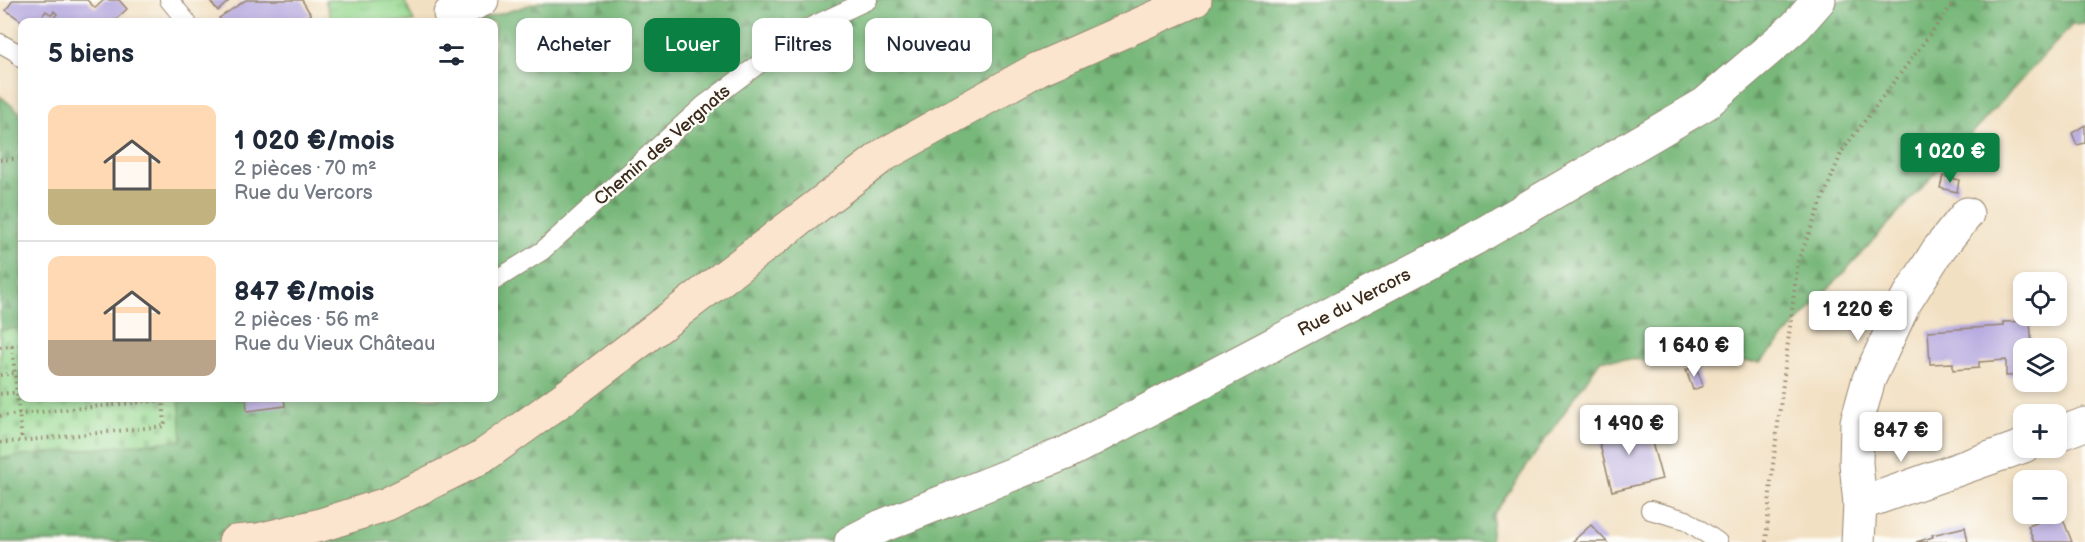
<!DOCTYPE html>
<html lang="fr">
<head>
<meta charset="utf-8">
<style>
	body { margin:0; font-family:"Balsamiq Sans",sans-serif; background:#f2f2f3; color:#1f2937; height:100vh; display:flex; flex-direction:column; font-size:22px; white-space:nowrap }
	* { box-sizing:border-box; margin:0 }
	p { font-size:20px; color:#747a83 }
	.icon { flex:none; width:33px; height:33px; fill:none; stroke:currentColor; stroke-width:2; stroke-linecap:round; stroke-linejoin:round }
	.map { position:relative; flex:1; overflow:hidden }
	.side { position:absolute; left:18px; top:18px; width:480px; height:384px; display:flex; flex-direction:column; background:#fff; border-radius:12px; box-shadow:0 3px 9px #0003 }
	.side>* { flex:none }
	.top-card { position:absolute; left:516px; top:18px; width:570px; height:54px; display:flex; gap:12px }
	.controls { position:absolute; left:2013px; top:272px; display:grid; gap:12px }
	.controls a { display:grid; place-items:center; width:54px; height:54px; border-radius:12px; background:#fff; box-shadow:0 3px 9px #0003; font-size:30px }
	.price { position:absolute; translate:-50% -51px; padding:0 14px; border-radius:6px; background:#fff; color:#222; font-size:20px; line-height:39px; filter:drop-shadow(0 2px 3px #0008) }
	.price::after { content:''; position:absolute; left:50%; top:36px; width:18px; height:14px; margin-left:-9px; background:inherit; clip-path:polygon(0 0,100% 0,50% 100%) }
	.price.selected { background:#0b8043; color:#fff }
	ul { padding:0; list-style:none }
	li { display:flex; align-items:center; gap:18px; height:150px; padding:0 30px }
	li+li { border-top:2px solid #e0e1e3 }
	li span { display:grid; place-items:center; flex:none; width:168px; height:120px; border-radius:12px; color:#555 }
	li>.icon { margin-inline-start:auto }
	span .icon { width:72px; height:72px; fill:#fffc; stroke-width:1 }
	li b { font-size:26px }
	h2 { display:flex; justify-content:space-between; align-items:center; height:72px; padding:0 30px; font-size:26px }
	.tag { padding:0 21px; border-radius:12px; background:#fff; box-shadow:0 3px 9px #0003; font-size:21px; line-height:54px }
	.tag.selected { background:#0b8043; color:#fff }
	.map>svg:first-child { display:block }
	.grass { fill:url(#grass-tufts); stroke:#688157; stroke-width:1.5 }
	.forest { fill:url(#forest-firs); stroke:#5a714c; stroke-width:1.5 }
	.cemetery { fill:url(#cemetery-stones); stroke:#688157; stroke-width:1.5 }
	.building { fill:#b6a8df }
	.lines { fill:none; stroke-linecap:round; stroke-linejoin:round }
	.lane-casing { stroke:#968570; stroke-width:20 }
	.street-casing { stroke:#968570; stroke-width:35 }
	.secondary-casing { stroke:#968570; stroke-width:35 }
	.path { stroke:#968570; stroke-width:4; stroke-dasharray:1.5 4.5; stroke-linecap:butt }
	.lane { stroke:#fff; stroke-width:18 }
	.street { stroke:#fff; stroke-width:33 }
	.secondary { stroke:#fce5cf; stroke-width:33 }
	.labels { text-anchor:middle; stroke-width:4.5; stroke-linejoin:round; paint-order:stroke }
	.street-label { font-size:18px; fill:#3b2a1e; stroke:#fdfcf7 }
</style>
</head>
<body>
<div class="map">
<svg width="2085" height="542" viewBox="0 0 2085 542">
	<defs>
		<pattern id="grass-tufts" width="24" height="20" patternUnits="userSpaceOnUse" patternTransform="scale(1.5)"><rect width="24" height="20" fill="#96d890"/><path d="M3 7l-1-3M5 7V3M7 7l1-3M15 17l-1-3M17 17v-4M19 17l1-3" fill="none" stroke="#82ba7c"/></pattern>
		<pattern id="forest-firs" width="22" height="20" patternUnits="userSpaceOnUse" patternTransform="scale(1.5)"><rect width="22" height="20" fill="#78b87a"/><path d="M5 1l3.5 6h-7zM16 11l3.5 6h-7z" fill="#649663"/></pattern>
		<pattern id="cemetery-stones" width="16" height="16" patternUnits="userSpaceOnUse" patternTransform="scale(1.5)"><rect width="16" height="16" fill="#96d890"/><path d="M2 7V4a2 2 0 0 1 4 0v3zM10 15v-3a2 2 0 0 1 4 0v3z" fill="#82ba7c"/></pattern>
	</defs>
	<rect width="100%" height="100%" fill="#fdfcf7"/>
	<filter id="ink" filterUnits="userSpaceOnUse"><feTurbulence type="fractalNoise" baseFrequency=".0167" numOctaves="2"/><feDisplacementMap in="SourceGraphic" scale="12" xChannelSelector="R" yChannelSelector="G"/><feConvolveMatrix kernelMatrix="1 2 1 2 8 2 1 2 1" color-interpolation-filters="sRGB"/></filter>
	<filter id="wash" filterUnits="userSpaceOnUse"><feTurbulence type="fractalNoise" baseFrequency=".008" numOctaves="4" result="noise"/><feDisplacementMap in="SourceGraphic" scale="24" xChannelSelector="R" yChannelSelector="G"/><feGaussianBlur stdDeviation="1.35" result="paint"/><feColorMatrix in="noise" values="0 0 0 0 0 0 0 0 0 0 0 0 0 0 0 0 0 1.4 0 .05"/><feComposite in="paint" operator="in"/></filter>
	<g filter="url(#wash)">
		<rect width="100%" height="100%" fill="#f2e0c2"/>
		<polygon class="grass" points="325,0 404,0 414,22 333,22"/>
		<polygon class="forest" points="546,0 2085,0 2085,24 2072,25 1761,362 1601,359 1493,515 1490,542 0,542 0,96 22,114 22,398 494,398 494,22 473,22"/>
		<polygon class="cemetery" points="22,328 22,398 179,398 182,440 0,458 0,330"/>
		<g id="blocks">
			<g class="building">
				<polygon points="13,0 87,0 95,8 104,0 119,0 127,9 113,22 50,22 57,14 54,11 52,15 46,11 38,22 23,22 6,10"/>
				<polygon points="209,0 230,0 218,11"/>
				<polygon points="246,0 302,0 311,15 295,22 223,22 219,18"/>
				<polygon points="2085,125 2085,143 2077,145 2072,133"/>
				<polygon points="1943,176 1959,180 1957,192 1940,188"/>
				<polygon points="2030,321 2032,348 2024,348 2024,375 2006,376 2006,360 1979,362 1979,368 1953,370 1953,363 1930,364 1928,331 2004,326 2003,322"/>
				<polygon points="1696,366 1703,386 1693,390 1686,370"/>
				<polygon points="246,398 284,398 285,406 247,411"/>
				<polygon points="1646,421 1662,479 1612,491 1597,434"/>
				<polygon points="2061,514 2072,542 2034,542 2028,526"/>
				<polygon points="1591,525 1607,542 1572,542"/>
				<polygon points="1965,527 1968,542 1916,542 1933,537 1932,535"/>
			</g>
		</g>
	</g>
	<g filter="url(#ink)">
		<use href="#blocks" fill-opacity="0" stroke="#968570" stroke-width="1.5"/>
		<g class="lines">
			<defs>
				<g id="lane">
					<polyline points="169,0 187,22"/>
					<polyline points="0,43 16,52 22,59"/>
					<polyline points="494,281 542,251 704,105 806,29 868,0"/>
					<polyline points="1650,510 1686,520 1718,542"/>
				</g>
				<g id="street">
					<polyline points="450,14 482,0"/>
					<polyline points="2056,435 2085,424"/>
					<polyline points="1860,504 1856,463 1857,422 1869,379 1904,304 1938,250 1967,214"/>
					<polyline points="851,542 882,526 1066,453 1474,239 1705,104 1796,26 1819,0"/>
					<polyline points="1858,542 1860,504 2024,446"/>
				</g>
				<polyline id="secondary" points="235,542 258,540 321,525 387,504 482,457 581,386 884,155 1038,69 1195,0"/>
			</defs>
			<use href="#lane" class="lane-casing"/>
			<use href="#street" class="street-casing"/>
			<use href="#secondary" class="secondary-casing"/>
			<g class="path">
				<polyline points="0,160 22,158"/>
				<polyline points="12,346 22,441"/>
				<polyline points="0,347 22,345"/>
				<polyline points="0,375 22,372"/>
				<polyline points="0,394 22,392"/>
				<polyline points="0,416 163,400"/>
				<polyline points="0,443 165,426 163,398"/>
				<polyline points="1766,542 1771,481 1798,261 1842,151 1952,5"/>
			</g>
			<use href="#lane" class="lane"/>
			<use href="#street" class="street"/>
			<use href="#secondary" class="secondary"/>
		</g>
	</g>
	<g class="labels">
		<g class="street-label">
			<text transform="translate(662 145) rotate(-41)" y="6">Chemin des Vergnats</text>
			<text transform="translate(1354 302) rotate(-28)" y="6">Rue du Vercors</text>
		</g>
	</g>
</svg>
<div class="controls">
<a><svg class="icon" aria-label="locate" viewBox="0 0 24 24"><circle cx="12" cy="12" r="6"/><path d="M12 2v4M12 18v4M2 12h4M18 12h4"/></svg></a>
<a><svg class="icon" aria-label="layers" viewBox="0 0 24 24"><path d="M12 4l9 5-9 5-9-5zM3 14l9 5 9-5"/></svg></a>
<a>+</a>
<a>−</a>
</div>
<b class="price selected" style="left:1950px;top:184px">1 020 €</b>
<b class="price" style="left:1858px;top:342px">1 220 €</b>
<b class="price" style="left:1694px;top:378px">1 640 €</b>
<b class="price" style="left:1629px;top:456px">1 490 €</b>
<b class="price" style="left:1901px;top:463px">847 €</b>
<div class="top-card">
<a class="tag">Acheter</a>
<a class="tag selected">Louer</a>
<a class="tag">Filtres</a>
<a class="tag">Nouveau</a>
</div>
<section class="side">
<h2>5 biens<svg class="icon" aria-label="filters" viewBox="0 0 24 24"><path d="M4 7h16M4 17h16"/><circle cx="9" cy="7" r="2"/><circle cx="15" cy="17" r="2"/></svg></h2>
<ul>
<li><span style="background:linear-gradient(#ffd9b3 70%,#c2b280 0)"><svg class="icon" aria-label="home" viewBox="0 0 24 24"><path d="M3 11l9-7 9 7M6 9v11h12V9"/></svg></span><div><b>1 020 €/mois</b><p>2 pièces · 70 m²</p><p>Rue du Vercors</p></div></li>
<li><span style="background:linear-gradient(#ffd9b3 70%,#b9a48a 0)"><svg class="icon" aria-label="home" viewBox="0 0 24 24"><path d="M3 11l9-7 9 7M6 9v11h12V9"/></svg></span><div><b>847 €/mois</b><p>2 pièces · 56 m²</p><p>Rue du Vieux Château</p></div></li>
</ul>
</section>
</div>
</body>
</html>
